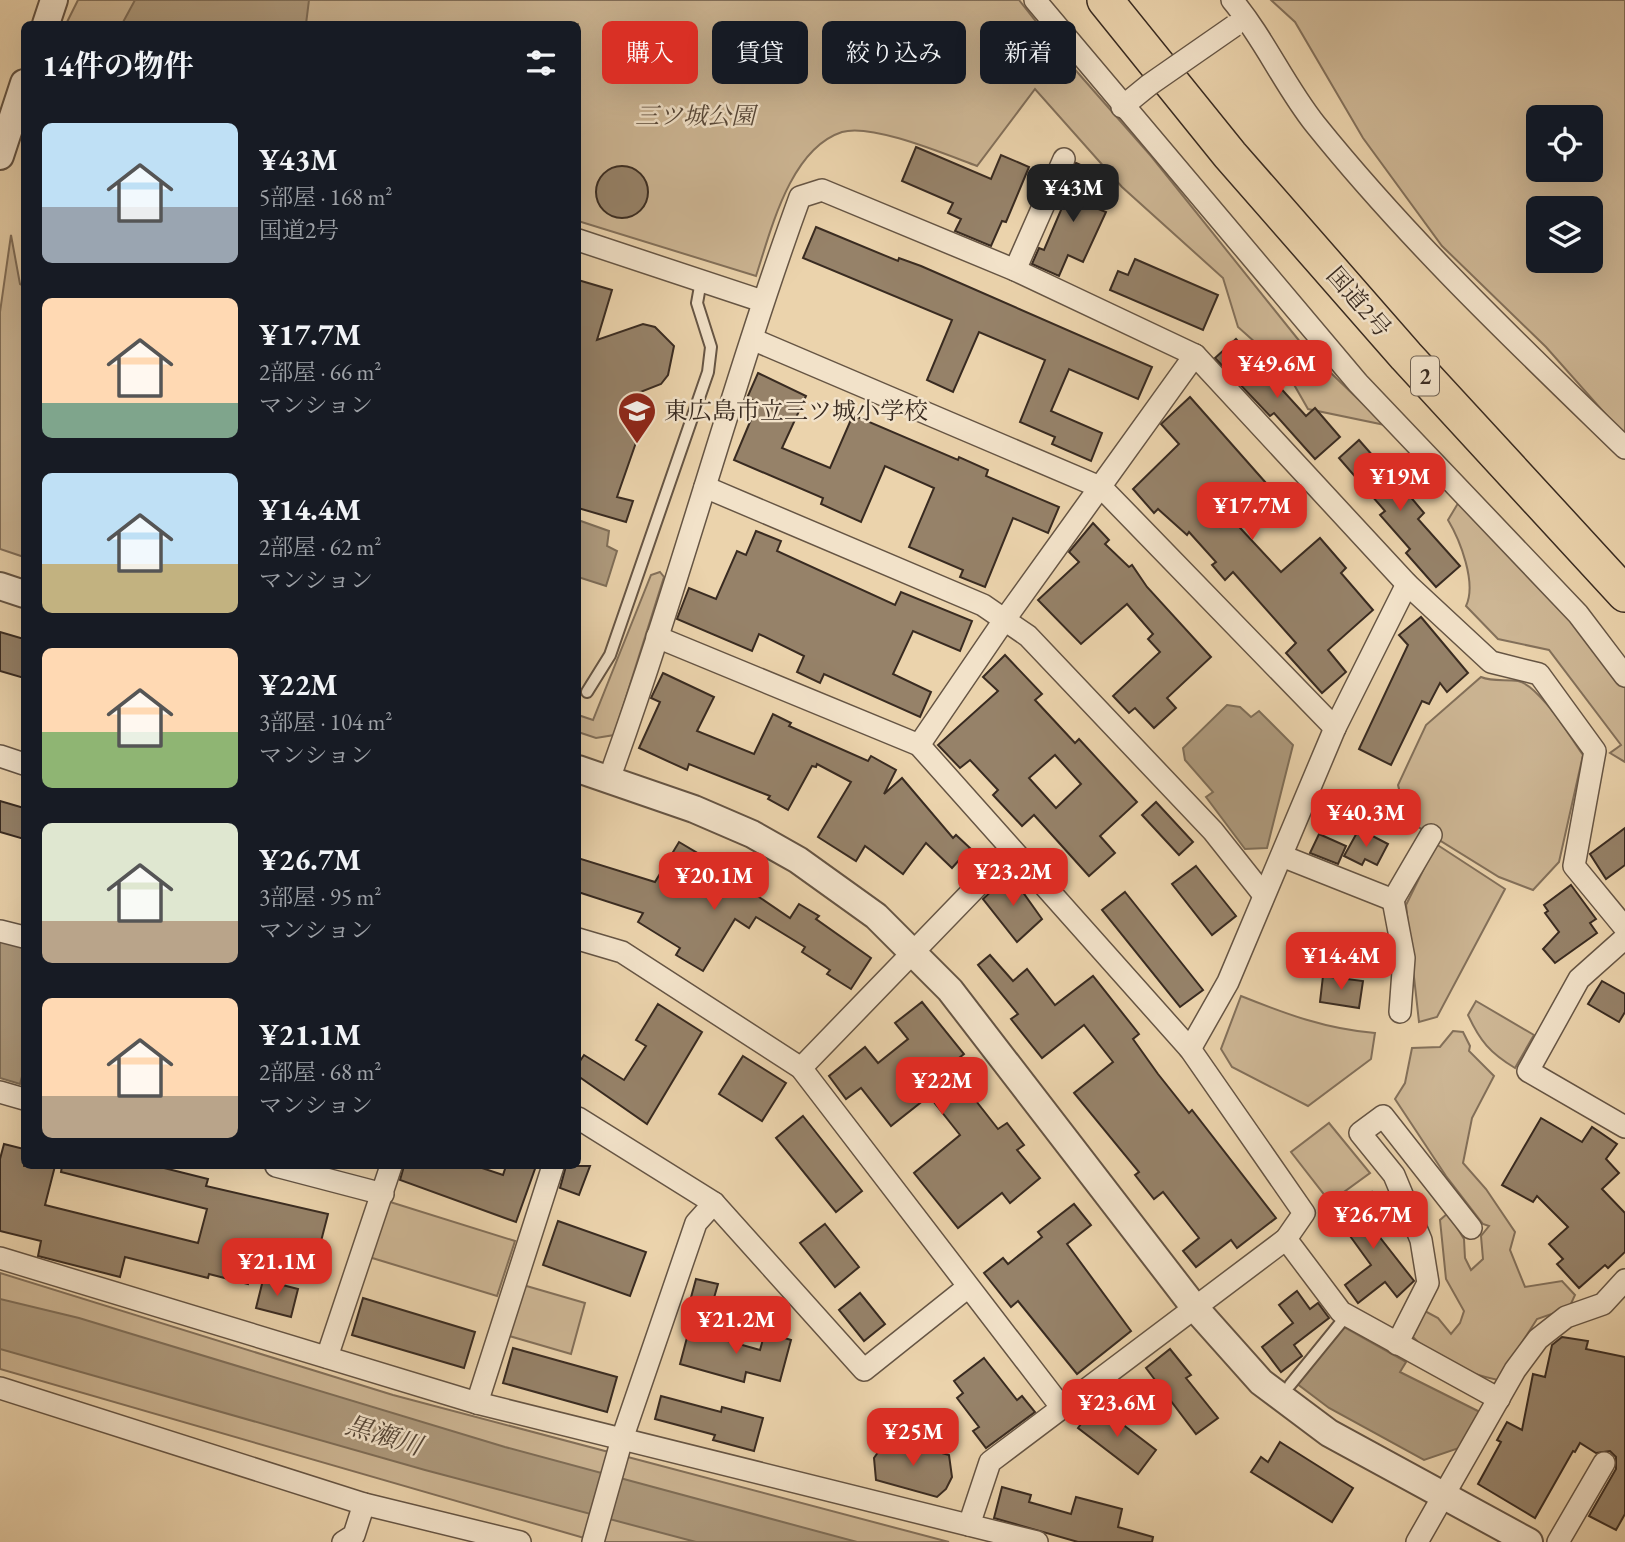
<!DOCTYPE html>
<html lang="ja">
<head>
<meta charset="utf-8">
<style>
	body { margin:0; font-family:"EB Garamond","Noto Serif JP",serif; background:#20242c; color:#f1f3f6; height:100vh; display:flex; flex-direction:column; font-size:26px; white-space:nowrap }
	* { box-sizing:border-box; margin:0 }
	p { font-size:23px; color:#9ea1a6 }
	.icon { flex:none; width:38px; height:38px; fill:none; stroke:currentColor; stroke-width:2; stroke-linecap:round; stroke-linejoin:round }
	.map { position:relative; flex:1; overflow:hidden }
	.side { position:absolute; left:21px; top:21px; width:560px; height:1148px; display:flex; flex-direction:column; background:#171b24; border-radius:10px; box-shadow:0 7px 28px #0002 }
	.side>* { flex:none }
	.guide { position:absolute; left:602px; top:21px; width:665px; height:63px; display:flex; gap:14px }
	.buttons { position:absolute; left:1526px; top:105px; display:grid; gap:14px }
	.buttons a { display:grid; place-items:center; width:77px; height:77px; border-radius:10px; background:#171b24; box-shadow:0 7px 28px #0002; font-size:35px }
	.price { position:absolute; translate:-50% -60px; padding:0 16px; border-radius:14px; background:#d93025; color:#fff; font-size:23px; line-height:46px; filter:drop-shadow(0 2px 4px #0008) }
	.price::after { content:''; position:absolute; left:50%; top:42px; width:21px; height:16px; margin-left:-10px; background:inherit; clip-path:polygon(0 0,100% 0,50% 100%) }
	.price.on { background:#222; color:#fff }
	ul { padding:0; list-style:none }
	li { display:flex; align-items:center; gap:21px; height:175px; padding:0 21px }
	li span { display:grid; place-items:center; flex:none; width:196px; height:140px; border-radius:10px; color:#555 }
	li>.icon { margin-inline-start:auto }
	span .icon { width:84px; height:84px; fill:#fffc; stroke-width:1 }
	li b { font-size:30px }
	h2 { display:flex; justify-content:space-between; align-items:center; height:84px; padding:0 21px; font-size:30px }
	.tag { padding:0 24px; border-radius:10px; background:#171b24; box-shadow:0 7px 28px #0002; font-size:24px; line-height:63px }
	.tag.on { background:#d93025; color:#fff }
	.map>svg:first-child { display:block }
	.green { fill:#cdb694; stroke:#83705a; stroke-width:2; fill-rule:evenodd }
	.water { fill:#ae9a7d; stroke:#7f6e58; stroke-width:2 }
	.building { fill:#968269; stroke:#392b21; stroke-width:2; fill-rule:evenodd }
	.lines { fill:none; stroke-linecap:round; stroke-linejoin:round }
	.service-casing { stroke:#654; stroke-width:14 }
	.minor-casing { stroke:#654; stroke-width:24 }
	.tertiary-casing { stroke:#654; stroke-width:30 }
	.trunk-casing { stroke:#392b21; stroke-width:38 }
	.service { stroke:#f2e2c9; stroke-width:10 }
	.minor { stroke:#f2e2c9; stroke-width:21 }
	.tertiary { stroke:#f2e2c9; stroke-width:26 }
	.trunk { stroke:#ebd3ac; stroke-width:35 }
	.minor-bridge-casing { stroke:#654; stroke-width:24; stroke-linecap:butt }
	.minor-bridge { stroke:#f2e2c9; stroke-width:21 }
	.labels { text-anchor:middle; stroke-width:5; stroke-linejoin:round; paint-order:stroke }
	.shield { fill:#f2e2c9; stroke:#706253; stroke-width:2 }
	.shield-label { font-size:23px; font-weight:bold; fill:#392b21 }
	.park-label { font-size:24px; font-style:italic; fill:#574738; stroke:#f2e2c9 }
	.street-label { font-size:24px; fill:#392b21; stroke:#f2e2c9 }
	.poi-label { font-size:24px; fill:#392b21; stroke:#f2e2c9; text-anchor:start }
	.water-label { font-size:26px; font-style:italic; fill:#564738; stroke:#f2e2c9 }
</style>
</head>
<body>
<div class="map">
<svg width="1625" height="1542" viewBox="0 0 1625 1542">
	<rect width="100%" height="100%" fill="#ebd3ac"/>
	<filter id="stains"><feTurbulence type="fractalNoise" baseFrequency=".00286" numOctaves="4"/><feColorMatrix values="0 0 0 0 .2 0 0 0 0 .09 0 0 0 0 .02 0 0 0 .5 -.17"/></filter>
	<radialGradient id="worn" r=".72"><stop offset=".6" stop-color="#630" stop-opacity="0"/><stop offset="1" stop-color="#630" stop-opacity=".3"/></radialGradient>
	<g class="green">
		<path d="M78 0H1019L1064 57 1151 156 1305 348 1385 425 1308 409 1285 369 1238 327 1223 278 1122 187 1035 89 977 166C947 155 872 123 842 132 790 149 771 230 756 276L578 221V24H66Z"/>
		<path d="M1271 0H1625V436L1546 347 1442 246 1363 138 1295 22ZM1538 117H1591V170H1538ZM1538 208H1591V261H1538Z"/>
		<polygon points="11,235 20,284 24,286 24,557 0,549 0,312"/>
		<path d="M1460 500 1529 564 1625 683V762L1610 753 1621 745 1549 650 1498 639 1466 606C1477 583 1460 540 1448 520Z"/>
		<polygon points="660,572 664,577 614,735 596,738 578,732 578,715 593,720 651,575"/>
		<path d="M1481 677C1493 682 1505 679 1518 681 1539 685 1570 737 1583 755L1559 862 1533 890 1499 877 1407 820 1398 785 1426 725Z"/>
		<polygon points="1436,844 1505,889 1437,1017 1419,1022 1406,905"/>
		<path d="M1241 996C1286 1014 1326 1029 1375 1033L1371 1059 1308 1106 1232 1067 1221 1049Z"/>
		<path d="M1476 1001 1534 1035 1515 1068C1490 1053 1480 1041 1468 1015Z"/>
		<path d="M1453 1031 1463 1032 1470 1046 1469 1051 1494 1076 1472 1118 1463 1163 1486 1189 1515 1232 1510 1250 1525 1287 1562 1281 1575 1295 1569 1308 1537 1319 1498 1380C1469 1374 1432 1359 1412 1336L1423 1310 1438 1318 1451 1334 1460 1323 1464 1311 1446 1279 1440 1220 1448 1213 1464 1239 1465 1258 1471 1270 1483 1259 1481 1236 1489 1226 1483 1224 1446 1176 1395 1099 1405 1083 1412 1048 1440 1047Z"/>
		<polygon points="1329,1123 1370,1173 1330,1202 1291,1152"/>
		<polygon points="387,1201 515,1241 497,1296 369,1257"/>
		<polygon points="0,1273 393,1395 949,1542 598,1542 0,1369"/>
		<polygon points="523,1285 585,1303 571,1354 506,1335"/>
	</g>
	<g class="water">
		<polygon points="135,0 309,0 306,24 122,24"/>
		<polygon points="578,520 609,531 607,546 617,551 606,586 578,577"/>
		<polygon points="1227,705 1240,707 1251,717 1259,711 1293,745 1267,848 1245,849 1206,797 1213,792 1185,760 1183,748"/>
		<polygon points="0,940 24,947 24,1069 20,1084 0,1078"/>
		<polygon points="0,1299 79,1318 505,1447 857,1542 696,1542 425,1470 0,1349"/>
		<polygon points="1342,1326 1406,1362 1400,1372 1480,1412 1459,1448 1424,1460 1329,1408 1296,1383"/>
	</g>
	<g class="building">
		<polygon points="916,147 991,179 1001,155 1029,167 1006,222 1002,221 991,246 955,231 961,219 948,213 953,203 902,181"/>
		<polygon points="1076,163 1101,174 1088,205 1106,212 1083,262 1068,255 1059,276 1032,264 1039,248 1044,250 1070,189 1066,188"/>
		<circle cx="622" cy="192" r="26"/>
		<polygon points="816,227 898,261 899,258 921,266 1152,367 1138,399 1069,369 1051,411 1102,433 1091,461 1052,444 1055,437 1020,422 1045,360 979,332 953,392 927,380 952,320 803,258"/>
		<polygon points="1135,259 1218,295 1203,330 1110,290 1118,271 1128,275"/>
		<polygon points="578,280 612,290 597,340 643,324 655,327 674,346 668,375 661,384 625,398 648,408 617,497 633,501 626,522 578,508"/>
		<polygon points="1236,339 1306,416 1315,408 1340,437 1315,459 1274,413 1270,416 1215,358"/>
		<polygon points="758,373 806,396 782,448 830,468 853,415 958,460 959,457 988,470 986,476 1059,507 1048,533 1013,518 985,587 960,577 963,570 909,547 934,488 885,466 861,522 821,504 823,498 734,460 758,403 747,398"/>
		<polygon points="1190,397 1266,483 1229,516 1281,572 1320,538 1346,568 1341,573 1373,610 1328,650 1346,672 1322,693 1286,653 1296,643 1233,572 1225,580 1212,565 1216,562 1189,532 1187,535 1158,509 1154,513 1133,489 1179,444 1161,424"/>
		<polygon points="1359,440 1380,464 1384,460 1407,485 1403,488 1424,513 1418,519 1460,566 1436,587 1406,553 1410,549 1380,515 1385,511 1339,458"/>
		<polygon points="1093,523 1109,540 1105,544 1129,567 1132,565 1147,587 1211,657 1167,698 1176,708 1154,728 1135,708 1129,713 1113,696 1160,652 1148,639 1153,634 1127,604 1081,644 1038,600 1079,562 1069,552"/>
		<polygon points="756,531 781,541 777,551 895,605 901,592 972,621 960,651 913,631 893,674 931,692 920,717 824,674 820,683 797,672 804,656 759,634 752,651 677,619 689,588 716,599 737,551 746,555"/>
		<polygon points="1421,617 1468,673 1447,692 1440,683 1429,704 1422,701 1391,765 1359,749 1408,645 1399,635"/>
		<polygon points="0,632 24,639 24,678 0,671"/>
		<path d="M1005 655 1042 694 1035 700 1075 743 1079 739 1137 802 1100 836 1115 853 1089 876 1034 815 1022 826 993 795 998 790 970 760 960 768 938 745 998 691 983 677ZM1055 755 1081 784 1056 808 1029 778Z"/>
		<polygon points="663,673 714,697 697,731 754,754 773,714 791,723 789,726 868,761 871,756 896,770 884,794 902,778 953,838 956,835 970,848 952,868 926,843 903,874 865,846 856,861 818,837 851,782 817,764 816,767 812,766 788,810 768,799 770,796 689,764 687,770 639,748 660,702 651,698"/>
		<polygon points="0,801 24,808 24,839 0,832"/>
		<polygon points="1156,802 1193,842 1179,855 1142,815"/>
		<polygon points="1625,828 1625,865 1606,879 1590,854"/>
		<polygon points="1359,829 1388,844 1377,865 1365,859 1362,865 1344,856"/>
		<polygon points="1319,834 1346,846 1338,864 1310,853"/>
		<polygon points="679,842 699,854 697,858 739,884 746,874 763,885 756,895 790,918 799,904 819,916 816,919 871,958 851,989 827,974 830,970 802,952 805,947 756,917 749,928 735,919 703,971 676,955 680,948 638,922 643,913 578,892 578,858 655,882"/>
		<polygon points="1196,866 1236,916 1212,935 1172,884"/>
		<polygon points="1010,874 1042,919 1017,942 983,899"/>
		<polygon points="1571,885 1596,919 1590,923 1597,933 1555,963 1543,949 1559,932 1545,913 1548,911 1544,905"/>
		<polygon points="1125,892 1203,990 1180,1007 1102,910"/>
		<polygon points="990,955 1013,981 1027,969 1055,1005 1093,976 1139,1034 1133,1039 1158,1074 1189,1113 1192,1110 1276,1218 1237,1248 1231,1240 1196,1267 1183,1251 1199,1238 1163,1192 1154,1199 1135,1175 1139,1172 1074,1093 1113,1062 1084,1025 1042,1058 1011,1019 1018,1014 978,965"/>
		<polygon points="1323,976 1363,981 1359,1008 1320,1002"/>
		<polygon points="1602,981 1625,994 1625,1012 1619,1022 1588,1004"/>
		<polygon points="922,1002 964,1054 954,1062 975,1087 969,1092 998,1129 1007,1123 1024,1145 1017,1150 1040,1178 1010,1203 1002,1193 958,1228 914,1173 960,1135 929,1096 891,1126 861,1088 846,1099 829,1076 865,1047 878,1063 908,1039 895,1023"/>
		<polygon points="658,1004 702,1032 647,1124 578,1076 578,1064 584,1055 624,1080 646,1046 636,1040"/>
		<polygon points="743,1056 786,1083 762,1121 719,1094"/>
		<polygon points="803,1116 862,1191 836,1212 776,1138"/>
		<polygon points="1541,1118 1582,1142 1592,1127 1617,1144 1606,1159 1619,1173 1602,1189 1625,1213 1625,1252 1608,1268 1605,1265 1579,1288 1557,1264 1563,1259 1549,1244 1568,1227 1537,1196 1533,1202 1502,1185"/>
		<polygon points="4,1144 24,1149 24,1166 55,1166 45,1205 198,1243 207,1209 61,1172 62,1166 156,1166 208,1179 206,1186 328,1214 318,1253 266,1240 265,1245 258,1244 248,1284 209,1274 208,1278 125,1257 120,1277 38,1256 41,1241 0,1231 0,1159"/>
		<polygon points="404,1166 476,1166 503,1175 506,1166 536,1166 516,1222 400,1180"/>
		<polygon points="566,1166 590,1166 579,1195 560,1188"/>
		<polygon points="1372,1192 1388,1214 1371,1226 1414,1281 1397,1297 1385,1282 1358,1303 1345,1285 1371,1265 1337,1218"/>
		<polygon points="1074,1204 1091,1225 1067,1244 1131,1331 1077,1374 1018,1301 1011,1307 984,1273 1003,1258 1008,1264 1042,1237 1038,1232"/>
		<polygon points="558,1221 646,1252 630,1296 543,1265"/>
		<polygon points="825,1224 859,1267 835,1287 800,1243"/>
		<polygon points="696,1279 718,1284 705,1329 684,1323"/>
		<polygon points="263,1280 298,1289 291,1317 256,1308"/>
		<polygon points="1297,1291 1310,1309 1318,1303 1329,1318 1294,1345 1302,1356 1281,1372 1262,1347 1293,1323 1279,1305"/>
		<polygon points="860,1293 885,1324 864,1341 839,1310"/>
		<polygon points="363,1298 475,1332 464,1368 352,1335"/>
		<polygon points="689,1330 760,1350 765,1332 791,1340 780,1381 746,1372 744,1382 680,1364"/>
		<polygon points="1562,1337 1588,1341 1586,1349 1625,1357 1625,1514 1616,1530 1589,1516 1616,1469 1616,1457 1610,1451 1596,1453 1580,1443 1575,1452 1573,1451 1535,1518 1478,1484 1501,1442 1497,1440 1507,1422 1522,1430 1533,1374 1545,1377 1552,1345"/>
		<polygon points="513,1348 617,1377 607,1412 503,1383"/>
		<polygon points="1170,1349 1191,1375 1186,1378 1218,1418 1196,1434 1146,1368"/>
		<polygon points="984,1358 1017,1400 1022,1396 1035,1412 986,1448 973,1431 979,1427 957,1398 963,1393 954,1381"/>
		<polygon points="661,1396 721,1412 722,1407 763,1418 754,1451 713,1440 715,1435 655,1419"/>
		<polygon points="1096,1404 1156,1450 1138,1474 1078,1428"/>
		<polygon points="888,1438 949,1455 952,1477 946,1489 937,1497 876,1480 874,1458"/>
		<polygon points="1280,1442 1353,1488 1332,1522 1251,1472 1261,1457 1268,1462"/>
		<polygon points="1002,1487 1031,1495 1029,1502 1071,1514 1076,1497 1122,1509 1118,1527 1153,1537 1152,1542 1078,1542 994,1518"/>
	</g>
	<g class="lines">
		<defs>
			<g id="service">
				<polyline points="587,692 610,655 708,372 711,347 697,303 701,281"/>
				<polyline points="1290,1385 1347,1315"/>
			</g>
			<g id="minor">
				<polyline points="1035,0 1358,383 1578,614 1625,676"/>
				<path d="M1232 0C1264 38 1284 85 1315 124 1409 241 1518 344 1625 448"/>
				<polyline points="1122,107 1149,85"/>
				<polyline points="578,240 762,301"/>
				<polyline points="1015,270 1064,159"/>
				<polyline points="752,339 1102,488 1335,728"/>
				<polyline points="705,487 983,605 1028,636 1213,831 1263,894"/>
				<polyline points="657,637 919,745 1190,1049 1304,1213 1286,1239 990,1462 969,1525"/>
				<polyline points="919,745 1005,619 1195,355"/>
				<polyline points="0,756 24,764"/>
				<path d="M609 779C679 587 730 389 800 197L822 190 1015 270 1195 355 1407 584 1491 662 1539 674 1595 751 1574 866 1625 928"/>
				<polyline points="1282,856 1393,900 1431,835"/>
				<polyline points="1393,900 1404,958 1400,1012"/>
				<polyline points="0,931 24,937"/>
				<polyline points="1625,938 1579,979 1528,1071 1625,1127"/>
				<polyline points="578,939 622,952 801,1068 1062,1408"/>
				<polyline points="1190,1049 1228,982 1335,728 1407,584"/>
				<polyline points="801,1068 1012,850"/>
				<polyline points="0,1092 24,1099"/>
				<polyline points="578,1118 714,1203 864,1370 968,1287"/>
				<polyline points="276,1166 383,1194"/>
				<polyline points="1286,1239 1341,1312 1499,1399"/>
				<polyline points="0,1258 477,1403 1037,1542"/>
				<polyline points="1397,1344 1428,1283 1421,1240 1394,1175 1360,1133 1383,1116 1471,1228"/>
				<polyline points="327,1357 391,1166"/>
				<polyline points="0,1388 364,1504 520,1542"/>
				<polyline points="477,1403 553,1166"/>
				<polyline points="343,1542 354,1535 364,1504"/>
				<polyline points="593,1542 622,1439 696,1223 714,1203"/>
				<polyline points="1417,1542 1515,1370 1538,1339 1566,1317 1603,1304 1625,1280"/>
				<polyline points="1558,1542 1604,1463"/>
			</g>
			<g id="tertiary">
				<polyline points="46,24 54,0"/>
				<polyline points="0,156 24,83"/>
				<polyline points="0,586 24,594"/>
				<polyline points="578,769 694,809 752,834 798,860 876,916 950,990 1195,1308 1261,1382 1329,1433 1529,1542"/>
			</g>
			<polyline id="trunk" points="1105,0 1230,155 1406,356 1625,594"/>
		</defs>
		<use href="#service" class="service-casing"/>
		<use href="#minor" class="minor-casing"/>
		<use href="#tertiary" class="tertiary-casing"/>
		<use href="#trunk" class="trunk-casing"/>
		<use href="#service" class="service"/>
		<use href="#minor" class="minor"/>
		<use href="#tertiary" class="tertiary"/>
		<use href="#trunk" class="trunk"/>
		<defs>
			<polyline id="minor-bridge" points="1149,85 1234,26"/>
		</defs>
		<use href="#minor-bridge" class="minor-bridge-casing"/>
		<use href="#minor-bridge" class="minor-bridge"/>
	</g>
	<defs>
		<symbol id="school-pin" viewBox="-11 -11 22 30"><path d="M0 17L-7.5 6A9.5 9.5 0 1 1 7.5 6Z" fill="#8f2418" stroke="#f2e2c9"/><path d="M0-5L7-2L0 1L-7-2ZM-4 1L0 2.5L4 1V4Q0 6-4 4Z" fill="#fff"/></symbol>
	</defs>
	<g fill-rule="evenodd">
		<use href="#school-pin" x="615" y="389" width="44" height="60"/>
	</g>
	<g class="labels">
		<rect class="shield" x="1411" y="356.5" width="28" height="39" rx="5"/>
		<g class="shield-label">
			<text x="1425" y="384">2</text>
		</g>
		<g class="park-label">
			<text x="695" y="124">三ツ城公園</text>
		</g>
		<g class="street-label">
			<text transform="translate(1359 302) rotate(49)" y="8">国道2号</text>
		</g>
		<g class="poi-label">
			<text x="664" y="419">東広島市立三ツ城小学校</text>
		</g>
		<g class="water-label">
			<text transform="translate(384 1435) rotate(17)" y="9">黒瀬川</text>
		</g>
	</g>
	<rect width="100%" height="100%" filter="url(#stains)"/>
	<rect width="100%" height="100%" fill="url(#worn)"/>
</svg>
<div class="buttons">
<a><svg class="icon" aria-label="locate" viewBox="0 0 24 24"><circle cx="12" cy="12" r="6"/><path d="M12 2v4M12 18v4M2 12h4M18 12h4"/></svg></a>
<a><svg class="icon" aria-label="layers" viewBox="0 0 24 24"><path d="M12 4l9 5-9 5-9-5zM3 14l9 5 9-5"/></svg></a>
</div>
<b class="price on" style="left:1073px;top:224px">¥43M</b>
<b class="price" style="left:1277px;top:400px">¥49.6M</b>
<b class="price" style="left:1400px;top:513px">¥19M</b>
<b class="price" style="left:1252px;top:542px">¥17.7M</b>
<b class="price" style="left:1366px;top:849px">¥40.3M</b>
<b class="price" style="left:1013px;top:908px">¥23.2M</b>
<b class="price" style="left:714px;top:912px">¥20.1M</b>
<b class="price" style="left:1341px;top:992px">¥14.4M</b>
<b class="price" style="left:942px;top:1117px">¥22M</b>
<b class="price" style="left:1373px;top:1251px">¥26.7M</b>
<b class="price" style="left:277px;top:1298px">¥21.1M</b>
<b class="price" style="left:736px;top:1356px">¥21.2M</b>
<b class="price" style="left:1117px;top:1439px">¥23.6M</b>
<b class="price" style="left:913px;top:1468px">¥25M</b>
<div class="guide">
<a class="tag on">購入</a>
<a class="tag">賃貸</a>
<a class="tag">絞り込み</a>
<a class="tag">新着</a>
</div>
<section class="side">
<h2>14件の物件<svg class="icon" aria-label="filters" viewBox="0 0 24 24"><path d="M4 7h16M4 17h16"/><circle cx="9" cy="7" r="2"/><circle cx="15" cy="17" r="2"/></svg></h2>
<ul>
<li><span style="background:linear-gradient(#bfe0f5 60%,#9aa5b1 0)"><svg class="icon" aria-label="home" viewBox="0 0 24 24"><path d="M3 11l9-7 9 7M6 9v11h12V9"/></svg></span><div><b>¥43M</b><p>5部屋 · 168 m²</p><p>国道2号</p></div></li>
<li><span style="background:linear-gradient(#ffd9b3 75%,#7fa58c 0)"><svg class="icon" aria-label="home" viewBox="0 0 24 24"><path d="M3 11l9-7 9 7M6 9v11h12V9"/></svg></span><div><b>¥17.7M</b><p>2部屋 · 66 m²</p><p>マンション</p></div></li>
<li><span style="background:linear-gradient(#bfe0f5 65%,#c2b280 0)"><svg class="icon" aria-label="home" viewBox="0 0 24 24"><path d="M3 11l9-7 9 7M6 9v11h12V9"/></svg></span><div><b>¥14.4M</b><p>2部屋 · 62 m²</p><p>マンション</p></div></li>
<li><span style="background:linear-gradient(#ffd9b3 60%,#8fb573 0)"><svg class="icon" aria-label="home" viewBox="0 0 24 24"><path d="M3 11l9-7 9 7M6 9v11h12V9"/></svg></span><div><b>¥22M</b><p>3部屋 · 104 m²</p><p>マンション</p></div></li>
<li><span style="background:linear-gradient(#dfe7d0 70%,#b9a48a 0)"><svg class="icon" aria-label="home" viewBox="0 0 24 24"><path d="M3 11l9-7 9 7M6 9v11h12V9"/></svg></span><div><b>¥26.7M</b><p>3部屋 · 95 m²</p><p>マンション</p></div></li>
<li><span style="background:linear-gradient(#ffd9b3 70%,#b9a48a 0)"><svg class="icon" aria-label="home" viewBox="0 0 24 24"><path d="M3 11l9-7 9 7M6 9v11h12V9"/></svg></span><div><b>¥21.1M</b><p>2部屋 · 68 m²</p><p>マンション</p></div></li>
</ul>
</section>
</div>
</body>
</html>
